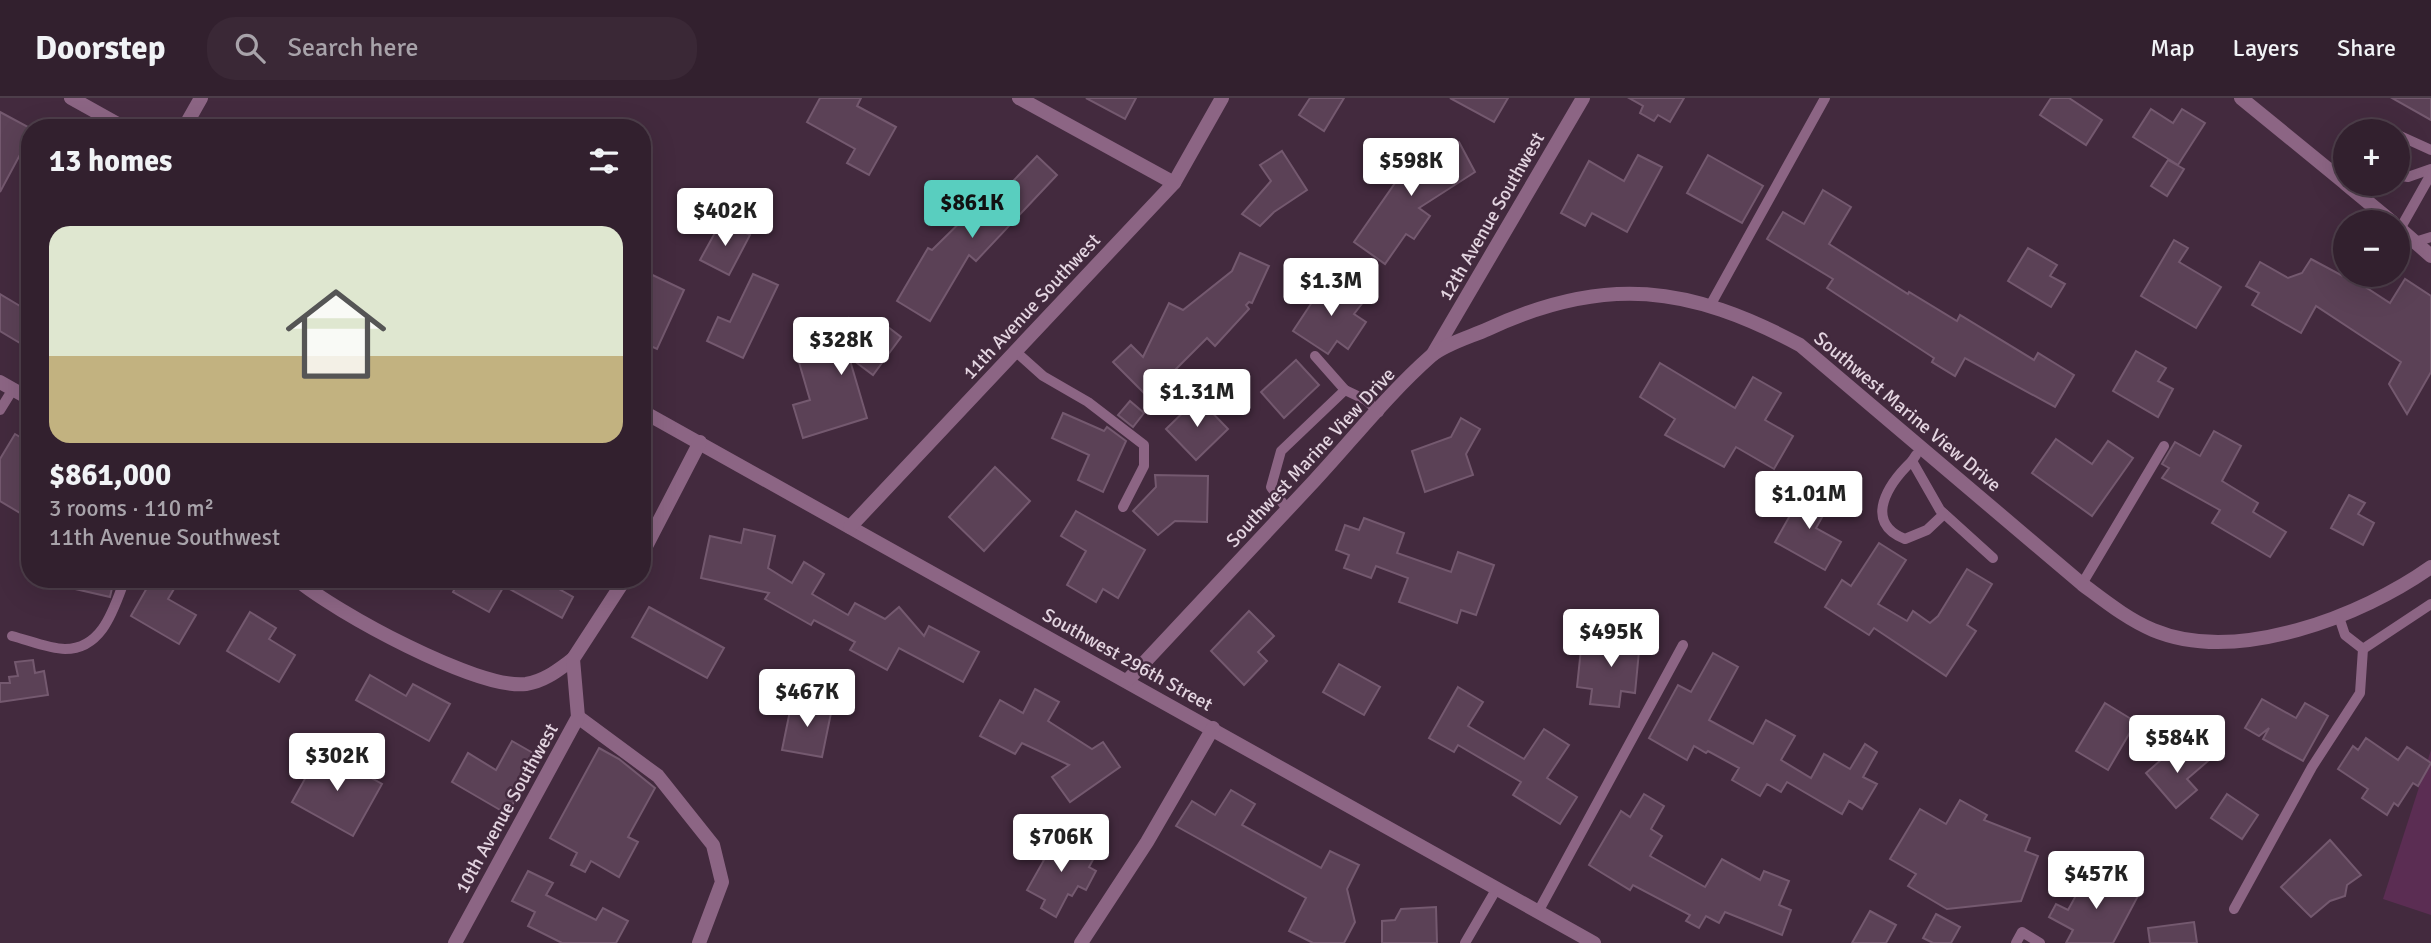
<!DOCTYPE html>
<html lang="en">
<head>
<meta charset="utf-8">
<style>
	body { margin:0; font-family:Signika,sans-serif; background:#3a2836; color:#f1f3f6; height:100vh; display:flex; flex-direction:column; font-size:26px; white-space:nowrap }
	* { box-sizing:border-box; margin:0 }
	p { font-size:23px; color:#a8a3aa }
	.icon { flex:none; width:38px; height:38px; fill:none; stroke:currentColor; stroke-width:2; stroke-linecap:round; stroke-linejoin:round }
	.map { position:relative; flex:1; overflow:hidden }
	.side { position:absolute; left:21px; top:21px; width:630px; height:469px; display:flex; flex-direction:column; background:#32202e; border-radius:28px; box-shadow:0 7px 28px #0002,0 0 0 2px #4d3e4a }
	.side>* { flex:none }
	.fabs { position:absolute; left:2333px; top:21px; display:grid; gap:14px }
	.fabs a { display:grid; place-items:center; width:77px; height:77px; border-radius:50%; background:#32202e; box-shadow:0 7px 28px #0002,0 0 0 2px #4d3e4a; font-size:35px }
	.price { position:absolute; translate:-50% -60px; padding:0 16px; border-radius:7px; background:#fff; color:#222; font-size:23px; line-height:46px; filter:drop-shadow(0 2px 4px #0008) }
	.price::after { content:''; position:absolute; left:50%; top:42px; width:21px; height:16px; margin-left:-10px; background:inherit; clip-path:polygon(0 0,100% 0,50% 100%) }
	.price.current { background:#59cebf; color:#111 }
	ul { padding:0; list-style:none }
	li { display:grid; align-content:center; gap:14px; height:371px; padding:0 28px }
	li span { display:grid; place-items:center; height:217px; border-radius:21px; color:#555 }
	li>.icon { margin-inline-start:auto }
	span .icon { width:126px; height:126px; fill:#fffc; stroke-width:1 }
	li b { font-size:30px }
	h2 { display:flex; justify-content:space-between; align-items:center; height:84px; padding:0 28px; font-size:30px }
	header { display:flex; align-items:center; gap:42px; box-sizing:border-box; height:98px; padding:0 35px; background:#32202e; border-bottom:2px solid #4d3e4a }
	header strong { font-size:33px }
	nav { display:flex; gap:38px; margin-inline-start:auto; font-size:24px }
	.search { width:490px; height:63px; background:#3a2836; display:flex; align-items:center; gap:18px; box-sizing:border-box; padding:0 24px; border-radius:28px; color:#a8a3aa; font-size:26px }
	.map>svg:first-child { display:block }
	.green { fill:#5b2d53 }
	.building { fill:#5b4156; stroke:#74596f; stroke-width:2 }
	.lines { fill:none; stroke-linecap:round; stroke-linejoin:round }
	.service { stroke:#8c6584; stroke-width:10 }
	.minor { stroke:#8c6584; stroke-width:14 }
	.tertiary { stroke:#8c6584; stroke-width:14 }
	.labels { text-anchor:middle; stroke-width:5; stroke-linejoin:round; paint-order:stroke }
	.street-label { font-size:19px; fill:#e4d5e1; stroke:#432a3e }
</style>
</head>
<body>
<header>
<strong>Doorstep</strong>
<div class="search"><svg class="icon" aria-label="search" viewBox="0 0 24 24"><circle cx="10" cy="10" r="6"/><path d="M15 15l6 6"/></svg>Search here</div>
<nav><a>Map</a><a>Layers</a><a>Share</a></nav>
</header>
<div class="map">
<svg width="2431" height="845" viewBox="0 0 2431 845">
	<rect width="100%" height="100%" fill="#432a3e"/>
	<polygon class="green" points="2431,652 2431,817 2383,801"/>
	<g class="building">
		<polygon points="820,0 861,0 857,8 896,29 869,77 847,65 855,51 807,24"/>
		<polygon points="1086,0 1136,0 1125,21"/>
		<polygon points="1310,0 1344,0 1324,33 1299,17"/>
		<polygon points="1450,0 1508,0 1494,24"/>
		<polygon points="1629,0 1684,0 1670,24 1658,17 1654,23 1640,15 1643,8"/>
		<polygon points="2051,0 2069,0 2102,22 2086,47 2040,17"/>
		<polygon points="2392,0 2431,0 2431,22"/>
		<polygon points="2151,11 2173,25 2182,11 2205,25 2178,67 2133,39"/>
		<polygon points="0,14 30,30 30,38 0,94"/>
		<polygon points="1459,44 1475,74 1419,110 1430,118 1414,141 1406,136 1385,166 1354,144 1395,85 1380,77 1393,54 1417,67"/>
		<polygon points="1282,53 1307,92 1274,114 1260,128 1242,116 1271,83 1260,67"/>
		<polygon points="1638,57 1662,69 1627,134 1592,115 1585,128 1561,115 1589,63 1624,83"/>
		<polygon points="1708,57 1763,88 1742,125 1687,95"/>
		<polygon points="1037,58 1057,77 976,163 969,157 930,223 897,203 928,150 932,152 989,96 995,102"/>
		<polygon points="2168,62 2184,71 2167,98 2151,88"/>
		<polygon points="1823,92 1851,109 1829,146 1908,196 1909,194 1957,223 1960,217 2034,262 2038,255 2074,277 2055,309 1965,260 1955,278 1932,264 1934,260 1827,190 1833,181 1767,141 1783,114 1804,126"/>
		<polygon points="722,122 750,137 729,177 700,162"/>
		<polygon points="2174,142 2188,150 2179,164 2221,189 2196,230 2141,198"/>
		<polygon points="2028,150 2057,167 2050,178 2065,186 2051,209 2008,183"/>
		<polygon points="1240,155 1269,168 1252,205 1249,204 1246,207 1249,211 1215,248 1207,240 1148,299 1113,264 1131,247 1143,259 1169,205 1183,212 1232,173"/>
		<polygon points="2311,161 2352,183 2353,181 2390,205 2405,181 2431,198 2431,274 2407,316 2389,286 2401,264 2316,208 2301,235 2252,207 2259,195 2246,188 2260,164 2288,180 2302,175"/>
		<polygon points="642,172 684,192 657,251 642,244"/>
		<polygon points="753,176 778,187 743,260 707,243 718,219 730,224"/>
		<polygon points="1328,180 1364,203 1354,216 1366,224 1348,251 1337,243 1328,256 1293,233"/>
		<polygon points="0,196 30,214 30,251 0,233"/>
		<polygon points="849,220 870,236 880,223 901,239 873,277 849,259 867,320 803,340 793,307 810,302 798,261 825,252"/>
		<polygon points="2136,253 2166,270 2158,283 2173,291 2158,319 2113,293"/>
		<polygon points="1296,262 1319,287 1284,320 1261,294"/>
		<polygon points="1660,265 1735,310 1753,279 1781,295 1765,322 1793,338 1774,371 1736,349 1724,369 1665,337 1675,321 1640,299"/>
		<polygon points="1198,300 1228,331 1196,362 1166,331"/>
		<polygon points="1130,303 1144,315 1133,329 1118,317"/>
		<polygon points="1063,315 1104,333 1107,329 1126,343 1103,394 1078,382 1089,357 1052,340"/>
		<polygon points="1461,320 1480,331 1466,356 1473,377 1425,394 1412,353 1451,339"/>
		<polygon points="2214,333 2241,348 2222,383 2258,405 2253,414 2286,434 2270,459 2212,425 2220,412 2162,380 2169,370 2162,366 2175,344 2200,358"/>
		<polygon points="15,336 30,345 30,421 0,403 0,361"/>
		<polygon points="2056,341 2092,366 2108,343 2133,360 2092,418 2032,375"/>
		<polygon points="995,369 1030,403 984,453 949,419"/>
		<polygon points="1155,377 1208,378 1207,424 1175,423 1158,437 1133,413 1156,389"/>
		<polygon points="1806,389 1831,403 1816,430 1841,444 1825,472 1775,444"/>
		<polygon points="2349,397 2365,405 2358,416 2374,425 2363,447 2331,430"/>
		<polygon points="1076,413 1145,452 1118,500 1103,491 1096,504 1067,487 1086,453 1061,438"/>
		<polygon points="1364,420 1404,435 1397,455 1451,474 1458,454 1494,467 1476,517 1461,512 1457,525 1399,504 1408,480 1376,468 1371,480 1344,470 1349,457 1336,452 1345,427 1359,432"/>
		<polygon points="744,431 775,438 768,470 792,485 804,464 824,476 812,496 848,517 855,505 885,521 899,509 924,538 929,528 979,554 963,584 899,550 887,572 850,552 855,544 814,522 811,527 765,501 769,495 701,480 710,438 741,445"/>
		<polygon points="1879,445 1906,462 1878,506 1907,523 1913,513 1930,525 1938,518 1967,471 1992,486 1967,527 1976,533 1946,578 1874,530 1869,537 1825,509 1842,482 1851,488"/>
		<polygon points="63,481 114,481 110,499 62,488"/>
		<polygon points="152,481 180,481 168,501 196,517 179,546 131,518"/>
		<polygon points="460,481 541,481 573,499 562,520 504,488 489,514 453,494"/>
		<polygon points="649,509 724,550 707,580 632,539"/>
		<polygon points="1249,513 1274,538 1258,554 1267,563 1244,587 1211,553"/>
		<polygon points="250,514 276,530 269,541 295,557 279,584 227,553"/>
		<polygon points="1617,530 1641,532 1635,595 1621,593 1619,609 1590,606 1592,591 1577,589 1581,551 1615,554"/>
		<polygon points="1713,555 1738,569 1709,622 1753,646 1766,622 1795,638 1781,662 1811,680 1824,656 1850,671 1865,646 1877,654 1863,679 1877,686 1862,711 1849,703 1842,716 1787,684 1781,694 1767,686 1760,698 1732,682 1739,670 1708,653 1706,655 1694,648 1687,662 1649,640 1678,587 1691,594"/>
		<polygon points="33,562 35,575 44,573 48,597 0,604 0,585 10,585 9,579 18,578 15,564"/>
		<polygon points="1339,566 1380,589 1364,617 1323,594"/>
		<polygon points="370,577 406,598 413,586 450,606 429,643 356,602"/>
		<polygon points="1458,589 1483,604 1468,628 1524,661 1544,631 1569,647 1547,680 1577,699 1560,726 1513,697 1521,684 1458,647 1454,654 1429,640"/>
		<polygon points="1035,591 1059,604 1048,623 1092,651 1103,644 1120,669 1070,704 1052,679 1069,667 1022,645 1015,656 980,638 1000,602 1023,615"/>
		<polygon points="2262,601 2296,620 2305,605 2328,618 2303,663 2263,641 2269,630 2259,638 2245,630"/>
		<polygon points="792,603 832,610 822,659 782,652"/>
		<polygon points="2105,605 2136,624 2108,672 2076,653"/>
		<polygon points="2366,640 2398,662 2407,649 2431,665 2418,688 2413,685 2398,708 2394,705 2387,717 2362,700 2368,691 2338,671 2353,648 2358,652"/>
		<polygon points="512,643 540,659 507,716 452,684 468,655 496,672"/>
		<polygon points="2177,648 2187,660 2198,651 2208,663 2187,681 2197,692 2176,710 2146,675"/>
		<polygon points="599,650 619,661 655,690 628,739 638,744 619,779 591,763 585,774 571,767 577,755 550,740"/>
		<polygon points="321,652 382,686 353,738 292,704"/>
		<polygon points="1231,692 1255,706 1242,727 1321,770 1330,753 1359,767 1347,791 1355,824 1344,845 1313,845 1289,833 1306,800 1176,728 1192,703 1215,717"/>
		<polygon points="1644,696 1664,708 1651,731 1662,738 1650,758 1705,789 1722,761 1760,782 1764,773 1789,783 1779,807 1791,812 1782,837 1725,814 1719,825 1706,818 1699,830 1686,823 1690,817 1633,787 1630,792 1589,767 1621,713 1630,719"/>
		<polygon points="2227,696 2258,717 2242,741 2211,720"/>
		<polygon points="1960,702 1987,717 1984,722 2030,740 2025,753 2038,758 2021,803 1947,811 1908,788 1916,776 1890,761 1920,711 1946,726"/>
		<polygon points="1057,738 1095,758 1089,769 1096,773 1086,792 1078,788 1072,798 1068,796 1056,819 1041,810 1045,802 1027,792 1044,762 1037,759 1044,746 1051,749"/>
		<polygon points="2330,742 2361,777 2347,787 2345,798 2330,803 2311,819 2281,789"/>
		<polygon points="2090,772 2138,798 2113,845 2066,845 2073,832 2049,819 2056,806 2068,812"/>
		<polygon points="528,773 553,785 546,797 596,822 603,810 628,823 616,845 562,845 528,828 535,814 512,803"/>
		<polygon points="1436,809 1437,845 1382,845 1382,823 1395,822 1401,811"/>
		<polygon points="1870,813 1896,827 1886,845 1852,845"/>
		<polygon points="1936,816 1960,829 1951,845 1933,845 1923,840"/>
		<polygon points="2194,824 2197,845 2150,845 2148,830"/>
	</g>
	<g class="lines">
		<g class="service">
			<polyline points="2398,37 2431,52"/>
			<polyline points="2330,72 2345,61"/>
			<polyline points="2398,77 2408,79 2431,71"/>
			<polyline points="2400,131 2431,76"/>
			<polyline points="2415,144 2431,139"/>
			<polyline points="1711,206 1825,0"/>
			<polyline points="1015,253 1043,278 1088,304 1144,347 1144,368 1123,409"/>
			<polyline points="1315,258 1345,292"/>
			<polyline points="0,312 13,291"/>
			<polyline points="1916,357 1912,363 1940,412 1993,460"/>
			<path d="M1912 363C1889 385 1862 424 1905 441L1927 432 1944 416"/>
			<polyline points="1287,411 1271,389 1281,353 1345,292 1366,302 1379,314"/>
			<polyline points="2082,486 2164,348"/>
			<path d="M12 538C28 542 49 551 65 551 103 551 114 510 125 481"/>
			<polyline points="2363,551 2431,506"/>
			<polyline points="2234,811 2312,669 2360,595 2363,551 2345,537 2339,519"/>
			<polyline points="1538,814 1683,547"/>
			<polyline points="1465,845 1497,790"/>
			<polyline points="2016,845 2022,834 2040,845"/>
		</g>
		<g class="minor">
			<polyline points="71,0 125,30"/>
			<polyline points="1019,0 1174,85"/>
			<polyline points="2241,0 2345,85"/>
			<polyline points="2346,86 2392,124"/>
			<polyline points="2398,129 2431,158"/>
			<polyline points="1433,256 1583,0"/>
			<polyline points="0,284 30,301"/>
			<polyline points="642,313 1594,845"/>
			<polyline points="850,429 1174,85 1222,0"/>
			<polyline points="642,456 700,344"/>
			<path d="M296 481C335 514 478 592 526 586 545 583 558 572 573 561"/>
			<path d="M1127 583C1189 516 1252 449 1315 382 1353 341 1389 295 1431 258 1445 246 1470 239 1488 231 1605 176 1690 188 1800 247L2082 486C2105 503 2127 521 2153 532 2237 567 2362 518 2431 469"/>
			<polyline points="578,619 658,678 713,747 722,784 699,845"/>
			<polyline points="455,845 578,619 573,561 625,481"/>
			<polyline points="1081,845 1147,744 1213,630"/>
		</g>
		<polyline class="tertiary" points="184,30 201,0"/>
	</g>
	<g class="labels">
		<g class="street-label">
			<text transform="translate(1491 118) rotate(-60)" y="7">12th Avenue Southwest</text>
			<text transform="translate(1031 208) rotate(-47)" y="7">11th Avenue Southwest</text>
			<text transform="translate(1908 313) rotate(40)" y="7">Southwest Marine View Drive</text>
			<text transform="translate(1310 359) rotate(-47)" y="7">Southwest Marine View Drive</text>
			<text transform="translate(1128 561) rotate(29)" y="7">Southwest 296th Street</text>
			<text transform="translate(506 710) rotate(-61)" y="7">10th Avenue Southwest</text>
		</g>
	</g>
</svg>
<div class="fabs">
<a>+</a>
<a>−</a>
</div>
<b class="price" style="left:1411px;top:100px">$598K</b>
<b class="price current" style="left:972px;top:142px">$861K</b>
<b class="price" style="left:725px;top:150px">$402K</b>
<b class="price" style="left:1331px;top:220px">$1.3M</b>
<b class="price" style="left:841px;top:279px">$328K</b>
<b class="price" style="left:1197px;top:331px">$1.31M</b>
<b class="price" style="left:1809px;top:433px">$1.01M</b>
<b class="price" style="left:1611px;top:571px">$495K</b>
<b class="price" style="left:807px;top:631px">$467K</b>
<b class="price" style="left:2177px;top:677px">$584K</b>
<b class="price" style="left:337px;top:695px">$302K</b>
<b class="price" style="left:1061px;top:776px">$706K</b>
<b class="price" style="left:2096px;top:813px">$457K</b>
<section class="side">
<h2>13 homes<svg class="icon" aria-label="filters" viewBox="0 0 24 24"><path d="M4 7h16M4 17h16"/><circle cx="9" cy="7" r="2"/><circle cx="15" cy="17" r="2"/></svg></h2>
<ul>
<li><span style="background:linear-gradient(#dfe7d0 60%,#c2b280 0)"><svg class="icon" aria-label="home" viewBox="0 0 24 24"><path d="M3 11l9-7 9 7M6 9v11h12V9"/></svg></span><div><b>$861,000</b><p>3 rooms · 110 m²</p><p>11th Avenue Southwest</p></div></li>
</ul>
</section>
</div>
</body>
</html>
